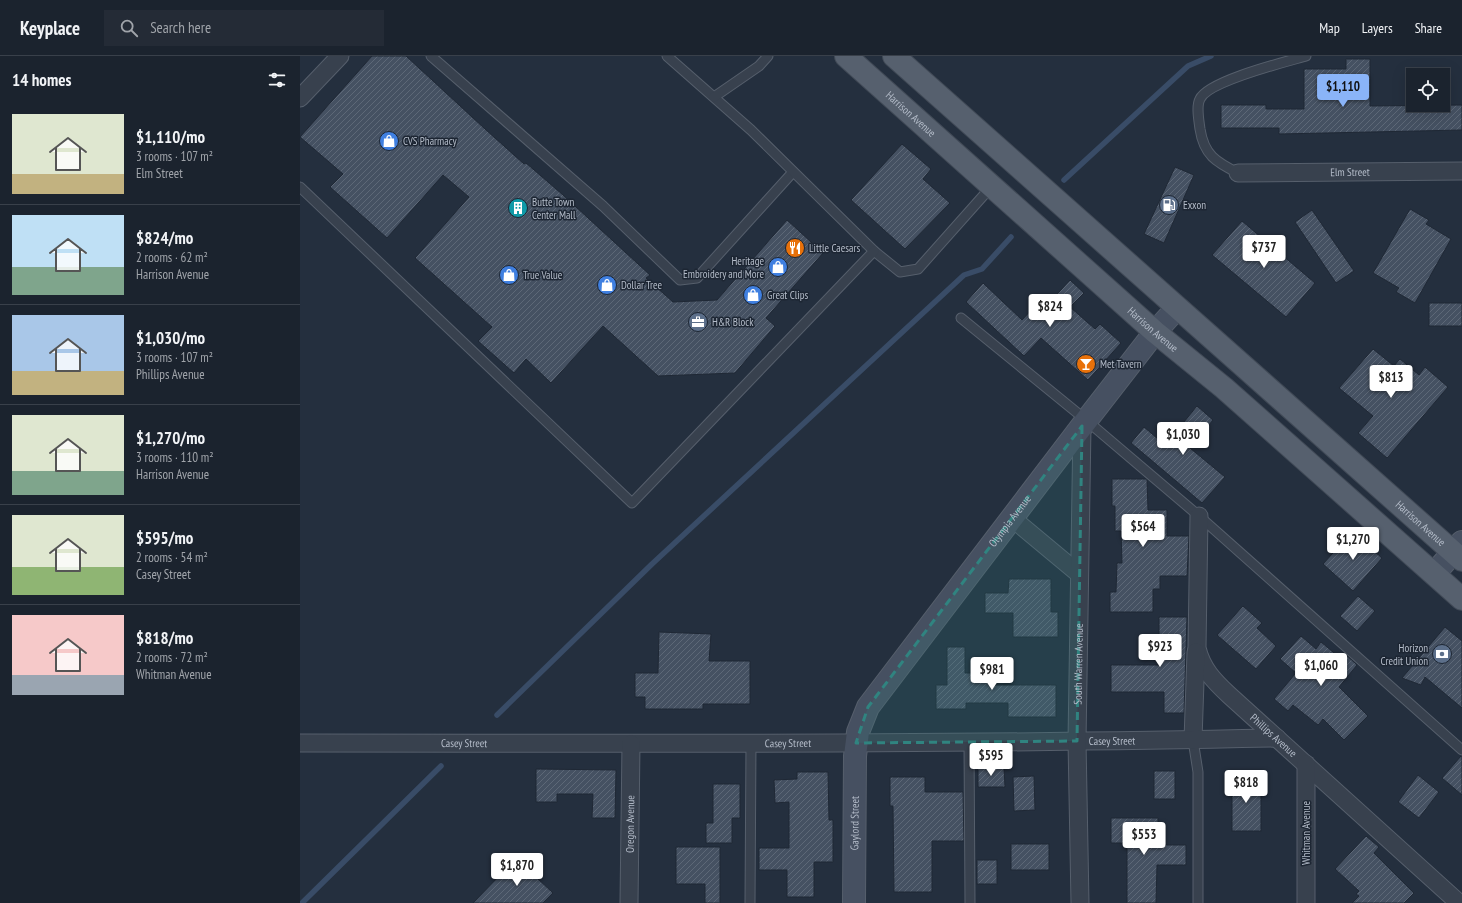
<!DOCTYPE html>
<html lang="en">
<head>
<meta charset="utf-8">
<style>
	body { margin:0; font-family:"PT Sans Narrow",sans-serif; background:#242b36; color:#f1f3f6; height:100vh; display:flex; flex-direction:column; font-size:15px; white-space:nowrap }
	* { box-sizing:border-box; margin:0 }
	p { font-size:13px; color:#a0a4aa }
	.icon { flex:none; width:22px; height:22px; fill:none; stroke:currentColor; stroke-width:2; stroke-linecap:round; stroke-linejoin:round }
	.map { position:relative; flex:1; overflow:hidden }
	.side { display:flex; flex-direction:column; background:#1b232e; width:300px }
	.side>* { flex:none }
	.buttons { position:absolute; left:1106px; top:12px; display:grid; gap:8px }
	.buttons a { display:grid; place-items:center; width:44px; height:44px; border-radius:0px; background:#1b232e; box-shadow:0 4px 16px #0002,0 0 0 1px #39404a; font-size:20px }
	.price { position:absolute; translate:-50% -34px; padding:0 9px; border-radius:4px; background:#fff; color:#222; font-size:13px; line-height:26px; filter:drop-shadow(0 1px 2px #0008) }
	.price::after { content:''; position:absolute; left:50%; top:24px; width:12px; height:9px; margin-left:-6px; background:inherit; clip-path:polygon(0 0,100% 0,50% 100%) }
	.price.selected { background:#8ab4f8; color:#111 }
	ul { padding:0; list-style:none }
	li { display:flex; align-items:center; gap:12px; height:100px; padding:0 12px }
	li+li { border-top:1px solid #39404a }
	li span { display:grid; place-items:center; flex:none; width:112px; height:80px; border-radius:0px; color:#555 }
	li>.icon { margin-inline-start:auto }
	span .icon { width:48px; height:48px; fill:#fffc; stroke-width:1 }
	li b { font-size:17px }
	h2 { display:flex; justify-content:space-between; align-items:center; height:48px; padding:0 12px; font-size:17px }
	header { display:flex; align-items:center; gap:24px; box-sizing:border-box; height:56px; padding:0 20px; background:#1b232e; border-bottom:1px solid #39404a }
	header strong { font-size:19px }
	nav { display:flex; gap:22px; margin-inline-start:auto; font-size:14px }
	.search { width:280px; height:36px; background:#242b36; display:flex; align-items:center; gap:10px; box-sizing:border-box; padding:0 14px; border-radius:0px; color:#a0a4aa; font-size:15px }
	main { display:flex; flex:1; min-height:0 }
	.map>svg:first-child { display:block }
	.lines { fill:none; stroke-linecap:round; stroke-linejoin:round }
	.stream { stroke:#394c67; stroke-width:5.5 }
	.building { fill:url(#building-hatch); stroke:#1f2835 }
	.lane-casing { stroke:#565f6c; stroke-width:11 }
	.street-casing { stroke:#565f6c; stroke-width:19 }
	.secondary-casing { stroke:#565f6c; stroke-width:24 }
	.primary-casing { stroke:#414a57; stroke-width:24 }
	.lane { stroke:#38414e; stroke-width:9 }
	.street { stroke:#38414e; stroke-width:17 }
	.secondary { stroke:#465061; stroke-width:22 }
	.primary { stroke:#56606e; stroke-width:22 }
	.marked { fill:#308480; fill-opacity:0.2; stroke:#308480; stroke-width:3; stroke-dasharray:8 5; stroke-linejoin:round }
	.labels { text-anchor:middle; stroke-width:3; stroke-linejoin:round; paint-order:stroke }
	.street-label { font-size:11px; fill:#b4bcc9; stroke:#1d2633 }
	.poi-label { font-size:11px; fill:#b4bcc9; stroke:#1d2633; text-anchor:start }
</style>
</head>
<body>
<header>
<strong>Keyplace</strong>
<div class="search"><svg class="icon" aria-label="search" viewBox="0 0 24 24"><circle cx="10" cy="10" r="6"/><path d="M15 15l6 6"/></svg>Search here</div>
<nav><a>Map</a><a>Layers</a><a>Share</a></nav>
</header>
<main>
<section class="side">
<h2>14 homes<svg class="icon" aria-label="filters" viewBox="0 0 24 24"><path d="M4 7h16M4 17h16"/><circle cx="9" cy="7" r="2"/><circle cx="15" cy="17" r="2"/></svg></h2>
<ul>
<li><span style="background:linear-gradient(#dfe7d0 75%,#c2b280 0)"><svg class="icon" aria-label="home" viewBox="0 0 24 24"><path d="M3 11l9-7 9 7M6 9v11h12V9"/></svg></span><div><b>$1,110/mo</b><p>3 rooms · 107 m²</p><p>Elm Street</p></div></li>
<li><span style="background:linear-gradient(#bfe0f5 65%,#7fa58c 0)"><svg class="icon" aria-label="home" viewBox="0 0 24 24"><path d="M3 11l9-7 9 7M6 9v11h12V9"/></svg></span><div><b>$824/mo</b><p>2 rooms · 62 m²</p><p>Harrison Avenue</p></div></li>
<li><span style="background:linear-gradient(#a9c7e8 70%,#c2b280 0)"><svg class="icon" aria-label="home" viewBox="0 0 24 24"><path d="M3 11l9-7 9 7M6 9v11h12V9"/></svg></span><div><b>$1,030/mo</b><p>3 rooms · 107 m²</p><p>Phillips Avenue</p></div></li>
<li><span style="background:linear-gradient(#dfe7d0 70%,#7fa58c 0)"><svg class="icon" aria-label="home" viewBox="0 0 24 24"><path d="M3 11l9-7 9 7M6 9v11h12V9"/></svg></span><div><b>$1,270/mo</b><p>3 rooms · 110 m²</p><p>Harrison Avenue</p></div></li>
<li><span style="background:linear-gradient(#dfe7d0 65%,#8fb573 0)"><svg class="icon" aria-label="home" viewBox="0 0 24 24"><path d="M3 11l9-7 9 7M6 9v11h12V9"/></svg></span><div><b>$595/mo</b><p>2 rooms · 54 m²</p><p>Casey Street</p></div></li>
<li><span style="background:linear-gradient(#f6c9c9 75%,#9aa5b1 0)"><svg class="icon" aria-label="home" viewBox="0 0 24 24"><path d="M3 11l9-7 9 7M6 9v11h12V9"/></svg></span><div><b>$818/mo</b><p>2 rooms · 72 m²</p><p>Whitman Avenue</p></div></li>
</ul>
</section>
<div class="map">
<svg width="1162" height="847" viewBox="0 0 1162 847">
	<defs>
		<pattern id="building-hatch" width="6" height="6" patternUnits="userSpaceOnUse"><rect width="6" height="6" fill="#455162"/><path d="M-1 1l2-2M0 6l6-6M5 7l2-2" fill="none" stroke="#5d6877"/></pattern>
	</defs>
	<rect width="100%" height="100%" fill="#242f3e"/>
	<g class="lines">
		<g class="stream">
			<polyline points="764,124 888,10 911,0"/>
			<polyline points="197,659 352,508 664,219 682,213 711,181"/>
			<polyline points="2,847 141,710"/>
		</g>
	</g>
	<g class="building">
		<polygon points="72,0 106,0 185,73 224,108 226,107 263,139 350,219 346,222 373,246 417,244 487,164 523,197 466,262 475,270 435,317 358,320 303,270 251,327 226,303 214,317 178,285 192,271 115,202 169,141 143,119 87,182 30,131 43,118 0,81"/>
		<polygon points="1046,3 1070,3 1070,50 1162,49 1162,74 979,78 979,72 921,72 921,49 966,49 966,53 1004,53 1004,13 1046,13"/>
		<polygon points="602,88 631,113 623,123 650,147 605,193 551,144"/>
		<polygon points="875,111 894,119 864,187 844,178"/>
		<polygon points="1110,153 1129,164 1126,168 1151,183 1115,247 1096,236 1099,232 1073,217"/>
		<polygon points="1012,154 1054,215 1036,227 995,166"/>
		<polygon points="942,165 1015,227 986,261 912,199"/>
		<polygon points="770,224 784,237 770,251 795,273 800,268 821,287 788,324 741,282 724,300 666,246 683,227 722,264 744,240 750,246"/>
		<rect x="1129" y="247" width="33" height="23"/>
		<polygon points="1073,293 1094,310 1100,303 1119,319 1125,311 1148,331 1087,402 1058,377 1073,360 1039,332"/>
		<polygon points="897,350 913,364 890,392 925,421 902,447 831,387 844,371 865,389"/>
		<polygon points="812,423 847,423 848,454 867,454 867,480 889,480 887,520 860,520 860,533 853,533 853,556 810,556 810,536 816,536 817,507 822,507 821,475 815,475 815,450 812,450"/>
		<polygon points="1052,476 1082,502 1053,535 1023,508"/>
		<polygon points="709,523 751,523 751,556 758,556 758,581 713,581 713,557 685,557 685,537 708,537"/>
		<polygon points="1058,540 1075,555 1057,575 1040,560"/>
		<polygon points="943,550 962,567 957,572 976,590 956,613 917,579"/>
		<polygon points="859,561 887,561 884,657 864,657 864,636 811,636 811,609 859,609"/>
		<polygon points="1145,571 1162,585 1162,652 1125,621 1121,629 1102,622"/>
		<polygon points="359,576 411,578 409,605 450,605 450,648 403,648 403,653 345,653 345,641 335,641 335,617 358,617"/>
		<polygon points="1001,580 1016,593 1021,586 1039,601 1043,596 1057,609 1039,631 1068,660 1044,684 1023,663 1018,669 993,649 988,655 974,643 996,617 980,603"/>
		<polygon points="647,591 665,591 665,617 693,617 693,629 756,629 756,661 708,661 708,647 666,647 666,653 636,653 636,629 647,629"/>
		<polygon points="1161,700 1162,700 1162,739 1142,722"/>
		<polygon points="704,711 705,731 678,731 678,712"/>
		<polygon points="236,713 316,714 315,762 292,762 293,738 257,738 257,746 236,746"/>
		<rect x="854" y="715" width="21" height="28"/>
		<polygon points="497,716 528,716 529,764 533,764 533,806 514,806 514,841 487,841 487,814 459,814 459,792 489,792 489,746 475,747 474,724 497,723"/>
		<polygon points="1118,719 1139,736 1119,762 1098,746"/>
		<polygon points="734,720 735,754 714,755 713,721"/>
		<polygon points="590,721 625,721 625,736 663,736 664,785 632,785 632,836 594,836 593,750 590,750"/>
		<rect x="932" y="721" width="29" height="54"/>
		<polygon points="413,728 440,728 440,762 432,762 432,787 406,787 406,767 413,767"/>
		<polygon points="811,762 858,762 858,789 886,789 886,809 857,809 856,847 827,847 827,787 811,787"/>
		<polygon points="1066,780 1079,791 1074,797 1114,837 1104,847 1052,847 1059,840 1056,838 1059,835 1035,813"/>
		<rect x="711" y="788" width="38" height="26"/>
		<polygon points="376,791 420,791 420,847 405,847 405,828 376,828"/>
		<polygon points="216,803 225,811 231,806 242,819 237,822 253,837 243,847 173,847"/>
		<rect x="677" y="804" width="20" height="24"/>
	</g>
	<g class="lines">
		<defs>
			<g id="lane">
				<polyline points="131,0 303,150 380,224 397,222 493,116"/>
				<polyline points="367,0 451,74 574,195 600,216 618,213 691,131"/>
				<polyline points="414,41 459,10 468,0"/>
				<path d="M938 117C916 106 904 99 900 73 899 65 896 50 900 43 908 25 985 6 1006 0"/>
				<polyline points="0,131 332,447 574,195"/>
				<polyline points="661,262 786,364 899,460 1162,694"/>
				<polyline points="893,684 898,716 898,847"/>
				<polyline points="669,686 670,847"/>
				<polyline points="450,847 451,687"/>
			</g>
			<g id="street">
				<polyline points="0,42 40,0"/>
				<path id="s1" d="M938 117 1162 115"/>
				<path id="s2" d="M899 460 897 592C902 613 914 625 929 639L1159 847"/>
				<polyline points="712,462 778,517"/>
				<polyline points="893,684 896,596"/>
				<path id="s3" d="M0 687C326 687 651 689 977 682"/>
				<polyline points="1006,708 1006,847"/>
				<path id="s4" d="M329 847 331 688"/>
				<path id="s5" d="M780 847 777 685 782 370"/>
			</g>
			<g id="secondary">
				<polyline points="1135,517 1162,486"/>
				<path id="s6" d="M554 847 555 700 558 676 568 651 782 370 855 276 877 252"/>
			</g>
			<g id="primary">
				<path id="s7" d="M546 0 855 276 924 332 1162 543"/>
				<path id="s8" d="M594 0 1162 504"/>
			</g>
		</defs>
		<use href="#lane" class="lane-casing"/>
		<use href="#street" class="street-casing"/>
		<use href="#secondary" class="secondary-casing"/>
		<use href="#primary" class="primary-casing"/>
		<use href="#lane" class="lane"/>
		<use href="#street" class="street"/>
		<use href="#secondary" class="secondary"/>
		<use href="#primary" class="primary"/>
	</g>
	<path class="marked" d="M782 370 777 685 556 687 568 651Z"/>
	<defs>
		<symbol id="shop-disc" viewBox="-11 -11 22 22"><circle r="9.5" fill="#3f7fe0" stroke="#1d2633"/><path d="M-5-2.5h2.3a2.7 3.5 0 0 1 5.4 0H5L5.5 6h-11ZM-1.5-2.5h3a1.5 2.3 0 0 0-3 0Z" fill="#fff"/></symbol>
		<symbol id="fuel-disc" viewBox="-11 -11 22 22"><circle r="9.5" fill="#5c6f8a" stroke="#1d2633"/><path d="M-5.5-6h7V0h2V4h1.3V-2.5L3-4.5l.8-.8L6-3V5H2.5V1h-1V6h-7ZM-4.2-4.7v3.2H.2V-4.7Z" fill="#fff"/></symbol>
		<symbol id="building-disc" viewBox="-11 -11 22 22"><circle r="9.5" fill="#0f9aa8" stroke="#1d2633"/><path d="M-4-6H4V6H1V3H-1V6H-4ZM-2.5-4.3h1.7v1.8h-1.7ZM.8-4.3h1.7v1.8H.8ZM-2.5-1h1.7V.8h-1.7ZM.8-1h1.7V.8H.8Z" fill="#fff"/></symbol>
		<symbol id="restaurant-disc" viewBox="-11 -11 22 22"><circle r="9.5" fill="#e8710a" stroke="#1d2633"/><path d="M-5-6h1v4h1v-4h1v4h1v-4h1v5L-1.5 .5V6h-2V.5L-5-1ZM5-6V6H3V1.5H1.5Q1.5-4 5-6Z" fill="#fff"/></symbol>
		<symbol id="office-disc" viewBox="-11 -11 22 22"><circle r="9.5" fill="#5c6f8a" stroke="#1d2633"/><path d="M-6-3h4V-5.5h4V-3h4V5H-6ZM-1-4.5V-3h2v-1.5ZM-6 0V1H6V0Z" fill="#fff"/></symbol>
		<symbol id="bar-disc" viewBox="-11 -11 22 22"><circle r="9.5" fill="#e8710a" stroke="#1d2633"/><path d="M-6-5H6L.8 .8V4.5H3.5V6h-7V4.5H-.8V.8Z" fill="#fff"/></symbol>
		<symbol id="bank-disc" viewBox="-11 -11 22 22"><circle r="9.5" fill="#5c6f8a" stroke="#1d2633"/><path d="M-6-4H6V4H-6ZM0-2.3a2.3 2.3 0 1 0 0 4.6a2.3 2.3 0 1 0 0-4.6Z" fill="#fff"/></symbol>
	</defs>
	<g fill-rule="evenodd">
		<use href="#shop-disc" x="78" y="74" width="22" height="22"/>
		<use href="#fuel-disc" x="858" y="138" width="22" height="22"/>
		<use href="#building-disc" x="207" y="141" width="22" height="22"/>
		<use href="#restaurant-disc" x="484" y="181" width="22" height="22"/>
		<use href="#shop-disc" x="467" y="200" width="22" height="22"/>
		<use href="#shop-disc" x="198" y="208" width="22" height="22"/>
		<use href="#shop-disc" x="296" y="218" width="22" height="22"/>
		<use href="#shop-disc" x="442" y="228" width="22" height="22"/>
		<use href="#office-disc" x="387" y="255" width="22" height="22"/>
		<use href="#bar-disc" x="775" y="297" width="22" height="22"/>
		<use href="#bank-disc" x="1131" y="587" width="22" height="22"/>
	</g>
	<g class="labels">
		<g class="street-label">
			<text dy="4" stroke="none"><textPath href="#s7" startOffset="87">Harrison Avenue</textPath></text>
			<text dy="4" stroke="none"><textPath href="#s1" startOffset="112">Elm Street</textPath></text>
			<text dy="4" stroke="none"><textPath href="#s7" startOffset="411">Harrison Avenue</textPath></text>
			<text dy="4" stroke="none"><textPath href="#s6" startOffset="432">Olympia Avenue</textPath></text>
			<text dy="4" stroke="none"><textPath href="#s8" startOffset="704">Harrison Avenue</textPath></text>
			<text dy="4" stroke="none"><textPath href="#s5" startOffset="239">South Warren Avenue</textPath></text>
			<text dy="4" stroke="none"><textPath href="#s2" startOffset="250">Phillips Avenue</textPath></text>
			<text dy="4" stroke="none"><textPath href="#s3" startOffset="812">Casey Street</textPath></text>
			<text dy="4" stroke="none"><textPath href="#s3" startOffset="164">Casey Street</textPath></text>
			<text dy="4" stroke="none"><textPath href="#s3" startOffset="488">Casey Street</textPath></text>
			<text dy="4" stroke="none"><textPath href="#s6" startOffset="80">Gaylord Street</textPath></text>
			<text dy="4" stroke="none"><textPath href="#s4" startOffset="79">Oregon Avenue</textPath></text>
			<text transform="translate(1006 777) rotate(-90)" y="4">Whitman Avenue</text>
		</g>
		<g class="poi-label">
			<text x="103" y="89">CVS Pharmacy</text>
			<text x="232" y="150">Butte Town<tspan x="232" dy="13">Center Mall</tspan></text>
			<text x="883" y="153">Exxon</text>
			<text x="509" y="196">Little Caesars</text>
			<text x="464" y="209" text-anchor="end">Heritage<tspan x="464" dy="13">Embroidery and More</tspan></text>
			<text x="223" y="223">True Value</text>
			<text x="321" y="233">Dollar Tree</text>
			<text x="467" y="243">Great Clips</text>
			<text x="412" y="270">H&amp;R Block</text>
			<text x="800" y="312">Met Tavern</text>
			<text x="1128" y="596" text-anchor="end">Horizon<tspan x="1128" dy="13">Credit Union</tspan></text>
		</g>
	</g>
</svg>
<div class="buttons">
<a><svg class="icon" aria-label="locate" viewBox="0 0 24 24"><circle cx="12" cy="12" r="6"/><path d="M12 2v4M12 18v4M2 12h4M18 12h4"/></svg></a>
</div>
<b class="price selected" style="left:1043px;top:52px">$1,110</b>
<b class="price" style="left:964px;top:213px">$737</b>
<b class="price" style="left:750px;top:272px">$824</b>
<b class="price" style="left:1091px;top:343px">$813</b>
<b class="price" style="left:883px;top:400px">$1,030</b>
<b class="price" style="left:843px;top:492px">$564</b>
<b class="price" style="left:1053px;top:505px">$1,270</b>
<b class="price" style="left:860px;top:612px">$923</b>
<b class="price" style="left:1021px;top:631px">$1,060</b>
<b class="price" style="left:692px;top:635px">$981</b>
<b class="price" style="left:691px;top:721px">$595</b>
<b class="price" style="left:946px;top:748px">$818</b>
<b class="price" style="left:844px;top:800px">$553</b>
<b class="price" style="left:217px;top:831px">$1,870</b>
</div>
</main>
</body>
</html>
